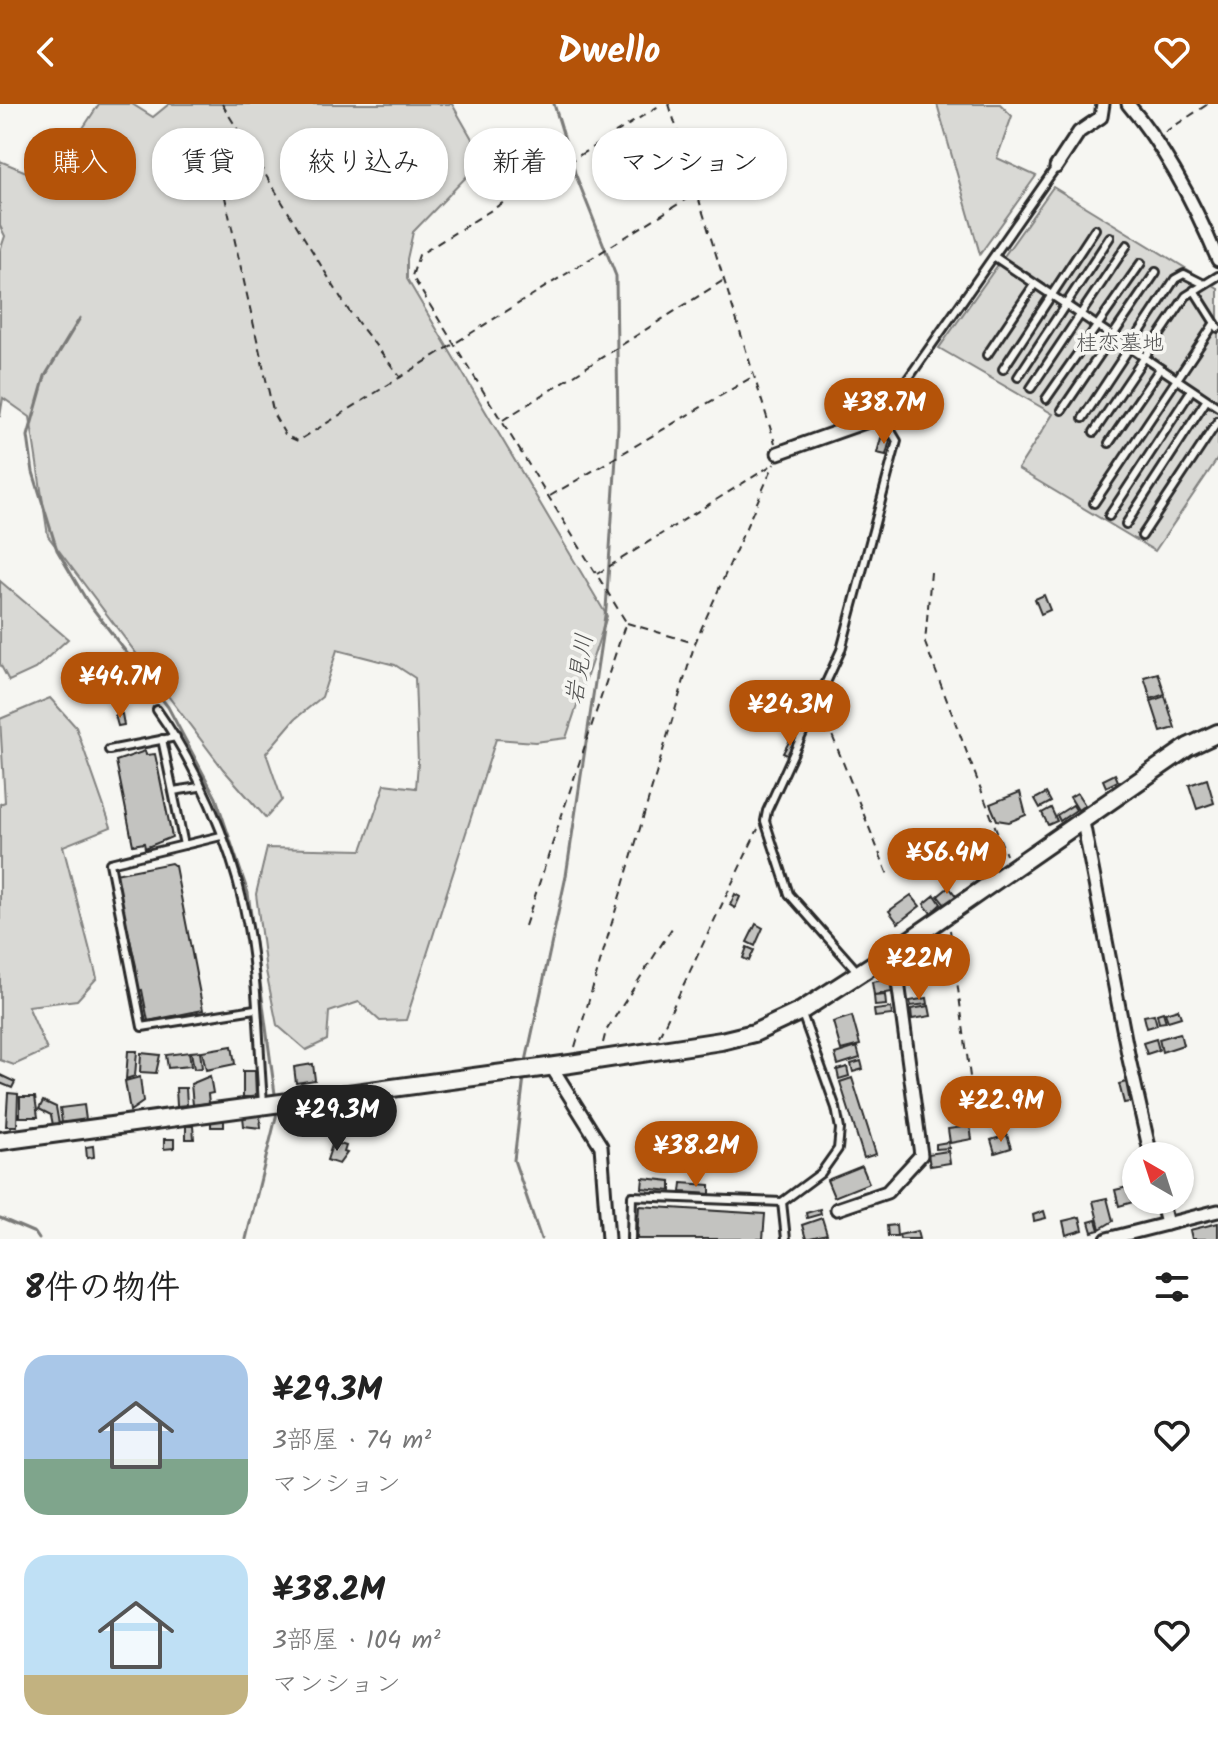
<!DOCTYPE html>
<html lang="ja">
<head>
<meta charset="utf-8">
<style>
	body { margin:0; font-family:Kalam,"Klee One",sans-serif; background:#f6f6f6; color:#222; height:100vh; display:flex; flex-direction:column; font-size:30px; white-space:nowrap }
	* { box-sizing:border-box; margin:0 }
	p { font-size:26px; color:#767676 }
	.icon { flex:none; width:44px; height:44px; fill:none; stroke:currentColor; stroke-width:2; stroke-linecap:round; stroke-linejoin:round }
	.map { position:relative; height:1135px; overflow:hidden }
	.panel { display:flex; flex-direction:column; background:#fff; flex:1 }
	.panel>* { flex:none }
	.hud { position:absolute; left:24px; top:24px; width:800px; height:72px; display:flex; gap:16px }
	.needle { width:52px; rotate:321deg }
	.buttons { position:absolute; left:1122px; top:1038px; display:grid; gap:16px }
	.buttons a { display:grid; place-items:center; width:72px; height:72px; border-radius:50%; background:#fff; box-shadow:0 2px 6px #0004; font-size:40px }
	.price { position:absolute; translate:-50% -68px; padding:0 18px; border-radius:28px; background:#b45309; color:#fff; font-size:26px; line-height:52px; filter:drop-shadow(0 2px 4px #0008) }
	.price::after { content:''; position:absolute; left:50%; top:48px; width:24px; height:18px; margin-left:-12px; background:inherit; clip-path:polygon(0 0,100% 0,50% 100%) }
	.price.active { background:#222; color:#fff }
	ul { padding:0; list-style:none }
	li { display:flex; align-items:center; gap:24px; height:200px; padding:0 24px }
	li span { display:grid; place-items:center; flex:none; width:224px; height:160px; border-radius:24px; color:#555 }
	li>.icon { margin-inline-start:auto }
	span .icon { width:96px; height:96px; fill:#fffc; stroke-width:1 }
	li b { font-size:34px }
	h2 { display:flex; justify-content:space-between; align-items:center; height:96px; padding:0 24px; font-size:34px }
	.chip { padding:0 28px; border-radius:32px; background:#fff; box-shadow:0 2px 6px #0004; font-size:28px; line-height:72px }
	.chip.active { background:#b45309; color:#fff }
	header { display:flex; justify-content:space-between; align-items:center; height:104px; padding:0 24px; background:#b45309; color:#fff; font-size:36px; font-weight:700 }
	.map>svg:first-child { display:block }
	.green { fill:#d9d9d5; stroke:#828280; stroke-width:2 }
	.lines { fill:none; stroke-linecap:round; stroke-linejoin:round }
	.stream { stroke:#7a7a78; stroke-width:3 }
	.building { fill:#c3c3c0; stroke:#2b2b2b; stroke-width:2 }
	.lane-casing { stroke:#2b2b2b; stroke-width:12 }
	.street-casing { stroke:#2b2b2b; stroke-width:17 }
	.secondary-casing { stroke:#2b2b2b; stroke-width:22 }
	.path { stroke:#2b2b2b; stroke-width:2; stroke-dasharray:8 6; stroke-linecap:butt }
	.lane { stroke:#f6f6f2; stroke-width:6 }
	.street { stroke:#f6f6f2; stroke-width:11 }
	.secondary { stroke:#f6f6f2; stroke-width:16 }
	.labels { text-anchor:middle; stroke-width:7; stroke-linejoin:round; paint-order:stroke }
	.park-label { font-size:22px; fill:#565656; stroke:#f6f6f2 }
	.water-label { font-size:24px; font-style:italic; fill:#525251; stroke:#f6f6f2 }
</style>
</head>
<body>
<header><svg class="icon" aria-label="back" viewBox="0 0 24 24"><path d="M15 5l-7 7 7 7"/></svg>Dwello<svg class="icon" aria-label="heart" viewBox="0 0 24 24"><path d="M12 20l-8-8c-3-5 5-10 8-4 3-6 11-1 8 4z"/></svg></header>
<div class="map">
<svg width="1218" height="1135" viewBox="0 0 1218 1135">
	<rect width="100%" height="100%" fill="#f6f6f2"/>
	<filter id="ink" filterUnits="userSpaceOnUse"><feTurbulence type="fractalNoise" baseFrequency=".0125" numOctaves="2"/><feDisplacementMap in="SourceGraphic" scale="16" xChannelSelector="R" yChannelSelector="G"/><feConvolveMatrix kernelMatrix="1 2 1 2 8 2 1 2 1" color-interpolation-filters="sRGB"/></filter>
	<g filter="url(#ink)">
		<g class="green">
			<polygon points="99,0 132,0 153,13 169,0 452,0 475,40 472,67 413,128 407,155 407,175 607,512 566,634 535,638 496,635 406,916 380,917 359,898 329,908 327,936 306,946 277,921 266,867 256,790 267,744 362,746 385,680 416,684 418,659 415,574 395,561 337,546 322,593 295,615 266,649 282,696 266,714 223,665 48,432 30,313 3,294 0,313 0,147 5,132 0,122 0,57 48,77"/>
			<polygon points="937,0 1000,0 1012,12 997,54 1036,72 980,150"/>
			<polygon points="1053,83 1218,184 1218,354 1155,447 1018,365 1053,310 939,244"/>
			<polygon points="0,477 68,535 35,565 9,577 0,560"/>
			<polygon points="50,594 76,623 111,723 63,742 97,874 77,896 28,902 47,946 14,961 0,956 0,700 5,698 0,615"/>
		</g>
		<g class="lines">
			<g class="stream">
				<polyline points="80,214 45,272 28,332 33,368 57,446 87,497 168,603 216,694 248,789 275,990"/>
				<polyline points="525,962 566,772 606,505 618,323 616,172 575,69 554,0"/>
				<polyline points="524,973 514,1056 541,1135"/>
				<polyline points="0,1114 35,1129 39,1135"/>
				<polyline points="246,1135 277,1009"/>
			</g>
		</g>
		<g class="building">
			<polygon points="881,334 890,336 886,351 877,349"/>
			<polygon points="1044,491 1050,506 1041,510 1035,495"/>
			<polygon points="1158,569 1165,590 1151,595 1144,573"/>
			<polygon points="1165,592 1175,624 1161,628 1151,597"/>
			<polygon points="122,610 124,621 118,622 115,611"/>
			<polygon points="790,636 798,640 791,653 783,649"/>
			<polygon points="145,647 146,651 155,650 172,733 145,744 144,739 133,741 116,657"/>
			<polygon points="1115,670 1118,677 1106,683 1103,676"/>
			<polygon points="1207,675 1214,699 1197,705 1189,681"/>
			<polygon points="1020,688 1026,711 1009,718 997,716 990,700"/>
			<polygon points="1046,689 1051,698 1040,704 1035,695"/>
			<polygon points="1077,689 1085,701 1078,706 1070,693"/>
			<polygon points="1073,701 1076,706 1060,717 1057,711"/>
			<polygon points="1051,704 1057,717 1048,721 1042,709"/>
			<polygon points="171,759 175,762 203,906 148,917 142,886 138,887 136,862 115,770"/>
			<polygon points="949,783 956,792 945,801 938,792"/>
			<polygon points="735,790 740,793 735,804 730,801"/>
			<polygon points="911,791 920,802 898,819 889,807"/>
			<polygon points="935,791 941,800 931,809 924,800"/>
			<polygon points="756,820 763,824 755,842 747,838"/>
			<polygon points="747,843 754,846 749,857 743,854"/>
			<polygon points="890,875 892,888 874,891 872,878"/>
			<polygon points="885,891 886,901 875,902 874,892"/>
			<polygon points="927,894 928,900 911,902 910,897"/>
			<polygon points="929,902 931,912 912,915 911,905"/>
			<polygon points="891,904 892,911 875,913 874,906"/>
			<polygon points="1178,905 1181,913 1168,917 1165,909"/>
			<polygon points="1163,908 1166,918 1159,919 1157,910"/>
			<polygon points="1154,910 1157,921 1147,924 1144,912"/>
			<polygon points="852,912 860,941 841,946 833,918"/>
			<polygon points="1180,929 1183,941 1162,948 1159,935"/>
			<polygon points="1156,935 1159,946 1147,950 1143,939"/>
			<polygon points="232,942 235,960 206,966 202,947"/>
			<polygon points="857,943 860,954 838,961 835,950"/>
			<polygon points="128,947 137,947 135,972 126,975"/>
			<polygon points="200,947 202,964 194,965 191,948"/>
			<polygon points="189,948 191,962 168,964 166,951"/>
			<polygon points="141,949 160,951 156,969 140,968"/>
			<polygon points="861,957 863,965 853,968 851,960"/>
			<polygon points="313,960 315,976 296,979 294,963"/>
			<polygon points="847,963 849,972 839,975 837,966"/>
			<polygon points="243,967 255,967 256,993 243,993"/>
			<polygon points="0,971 15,978 12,984 0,979"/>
			<polygon points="210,972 213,989 208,990 209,999 193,1001 191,980"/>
			<polygon points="140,973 143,998 130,1007 125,977"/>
			<polygon points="852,974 876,1050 864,1054 840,978"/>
			<polygon points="1126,978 1130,998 1124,999 1119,980"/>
			<polygon points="176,984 186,984 187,1001 177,1002"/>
			<polygon points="8,989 18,990 17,1022 6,1022"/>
			<polygon points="20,993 35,993 38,1013 20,1013"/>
			<polygon points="43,997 56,1003 59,1020 53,1021 51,1011 39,1005"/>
			<polygon points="84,1001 86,1016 62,1019 60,1004"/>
			<polygon points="260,1010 261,1024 244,1022 243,1012"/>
			<rect x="211" y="1016" width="13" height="7"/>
			<polygon points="186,1022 193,1022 194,1035 186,1035"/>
			<polygon points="970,1022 972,1035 950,1039 948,1025"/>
			<polygon points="1007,1031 1011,1044 995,1049 991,1036"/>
			<polygon points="164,1035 174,1035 174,1044 164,1045"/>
			<polygon points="333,1038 346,1042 344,1048 347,1049 339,1060 327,1056"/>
			<polygon points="948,1038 949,1044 936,1045 936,1040"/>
			<polygon points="93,1042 94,1053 87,1054 86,1043"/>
			<polygon points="948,1047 950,1059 930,1062 928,1050"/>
			<polygon points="862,1062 869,1079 834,1093 827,1076"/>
			<polygon points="643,1074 671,1077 671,1087 642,1084"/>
			<polygon points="682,1079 710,1081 710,1090 681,1088"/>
			<polygon points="1136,1081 1136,1096 1140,1096 1119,1102 1115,1086"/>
			<polygon points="1107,1094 1113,1117 1100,1125 1093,1097"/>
			<polygon points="639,1102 765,1110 763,1135 637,1135"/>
			<polygon points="820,1105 821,1110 807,1114 806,1109"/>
			<polygon points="1044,1107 1046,1114 1034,1117 1033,1111"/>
			<polygon points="1080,1113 1083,1126 1066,1131 1063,1117"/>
			<polygon points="822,1114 827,1130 806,1135 802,1121"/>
			<polygon points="1096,1116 1099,1126 1092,1128 1089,1118"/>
			<polygon points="1218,1119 1218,1135 1192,1135 1190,1126"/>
			<polygon points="896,1121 897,1132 888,1132 887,1122"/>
			<polygon points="917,1127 919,1135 900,1135 899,1131"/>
		</g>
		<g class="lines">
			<defs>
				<g id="lane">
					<polyline points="995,153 1218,303"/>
					<polyline points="1194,186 1218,224"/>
					<polyline points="987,251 1034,181"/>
					<polyline points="1003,265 1095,125"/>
					<polyline points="1018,273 1110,133"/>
					<polyline points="1031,284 1127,141"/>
					<polyline points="1046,295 1141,159"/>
					<polyline points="1062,306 1156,168"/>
					<polyline points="1083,314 1175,175 1184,170 1202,179"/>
					<polyline points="1094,328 1186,192 1218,172"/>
					<polyline points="1109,339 1159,266"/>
					<polyline points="1094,399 1214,220"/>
					<polyline points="1109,412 1191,287"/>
					<polyline points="1126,420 1206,297"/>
					<polyline points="1142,432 1218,317"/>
					<path d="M157 606C197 662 229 736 244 803 258 865 258 934 263 999"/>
					<polyline points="162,635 184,741"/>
					<polyline points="109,646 176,633"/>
					<polyline points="173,687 199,683"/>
					<polyline points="221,732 110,759 142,923 255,905"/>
					<polyline points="857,867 789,790 765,717 767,707 841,546 897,337 882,312 1056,63"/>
					<polyline points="782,1098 786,1135"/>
					<polyline points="631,1135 632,1092 782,1098 821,1069 838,1045 840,1025 836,1004 801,907"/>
				</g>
				<g id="street">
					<path d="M1128 0C1167 46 1195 101 1218 156"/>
					<polyline points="1056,63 1079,28 1101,13 1103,0"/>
					<polyline points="778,349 882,312"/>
					<polyline points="1083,718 1129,955 1151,1052"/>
					<polyline points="551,962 601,1042 608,1135"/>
					<polyline points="1161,1096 1167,1120"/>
					<polyline points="837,1105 887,1088 921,1051 894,847"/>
					<polyline points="1107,1135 1218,1107"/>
				</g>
				<polyline id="secondary" points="0,1037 570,960 721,937 754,929 801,907 894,847 1188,643 1218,629"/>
			</defs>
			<use href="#lane" class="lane-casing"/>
			<use href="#street" class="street-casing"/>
			<use href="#secondary" class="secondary-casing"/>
			<g class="path">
				<polyline points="222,0 349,207 401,274"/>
				<polyline points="669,0 775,339"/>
				<polyline points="1165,28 1208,0"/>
				<polyline points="244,34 218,62 274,311 286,332 298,337 696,89"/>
				<polyline points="503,316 724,176"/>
				<polyline points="550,392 754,272"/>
				<polyline points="931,468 925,539 1006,751"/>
				<polyline points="597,470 772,361"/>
				<polyline points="627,519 694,539"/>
				<polyline points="822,606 888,771"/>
				<polyline points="525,822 626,518 412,172 419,151 662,0"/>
				<polyline points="950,826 977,1024"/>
				<polyline points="659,932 758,725"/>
				<polyline points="603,939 606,927 674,821"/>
				<polyline points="575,943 695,539 774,360"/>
			</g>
			<use href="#lane" class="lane"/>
			<use href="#street" class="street"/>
			<use href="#secondary" class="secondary"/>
		</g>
	</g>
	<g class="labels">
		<g class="park-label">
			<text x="1120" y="246">桂恋墓地</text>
		</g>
		<g class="water-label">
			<text transform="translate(579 565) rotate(-81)" y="8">岩見川</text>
		</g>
	</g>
</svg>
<div class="buttons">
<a><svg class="needle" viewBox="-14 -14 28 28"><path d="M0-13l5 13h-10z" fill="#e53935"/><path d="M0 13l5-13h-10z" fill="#767676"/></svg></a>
</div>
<b class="price" style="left:884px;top:342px">¥38.7M</b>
<b class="price" style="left:120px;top:616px">¥44.7M</b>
<b class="price" style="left:790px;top:644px">¥24.3M</b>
<b class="price" style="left:947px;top:792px">¥56.4M</b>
<b class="price" style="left:919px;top:898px">¥22M</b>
<b class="price" style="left:1001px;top:1040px">¥22.9M</b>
<b class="price active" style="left:337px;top:1049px">¥29.3M</b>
<b class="price" style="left:696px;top:1085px">¥38.2M</b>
<div class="hud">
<a class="chip active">購入</a>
<a class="chip">賃貸</a>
<a class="chip">絞り込み</a>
<a class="chip">新着</a>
<a class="chip">マンション</a>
</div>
</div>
<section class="panel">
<h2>8件の物件<svg class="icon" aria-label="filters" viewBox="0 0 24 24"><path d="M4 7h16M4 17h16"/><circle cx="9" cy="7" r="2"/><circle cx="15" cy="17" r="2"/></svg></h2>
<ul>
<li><span style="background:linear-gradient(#a9c7e8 65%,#7fa58c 0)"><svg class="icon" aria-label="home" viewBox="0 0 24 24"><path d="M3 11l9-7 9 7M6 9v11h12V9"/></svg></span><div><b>¥29.3M</b><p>3部屋 · 74 m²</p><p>マンション</p></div><svg class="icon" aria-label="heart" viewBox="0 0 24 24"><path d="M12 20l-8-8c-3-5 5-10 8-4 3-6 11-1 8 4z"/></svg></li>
<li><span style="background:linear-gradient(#bfe0f5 75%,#c2b280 0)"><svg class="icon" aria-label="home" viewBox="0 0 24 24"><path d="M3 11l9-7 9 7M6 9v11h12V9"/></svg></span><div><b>¥38.2M</b><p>3部屋 · 104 m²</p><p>マンション</p></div><svg class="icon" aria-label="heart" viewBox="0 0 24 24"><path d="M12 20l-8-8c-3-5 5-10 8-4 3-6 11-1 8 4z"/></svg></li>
</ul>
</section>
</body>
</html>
